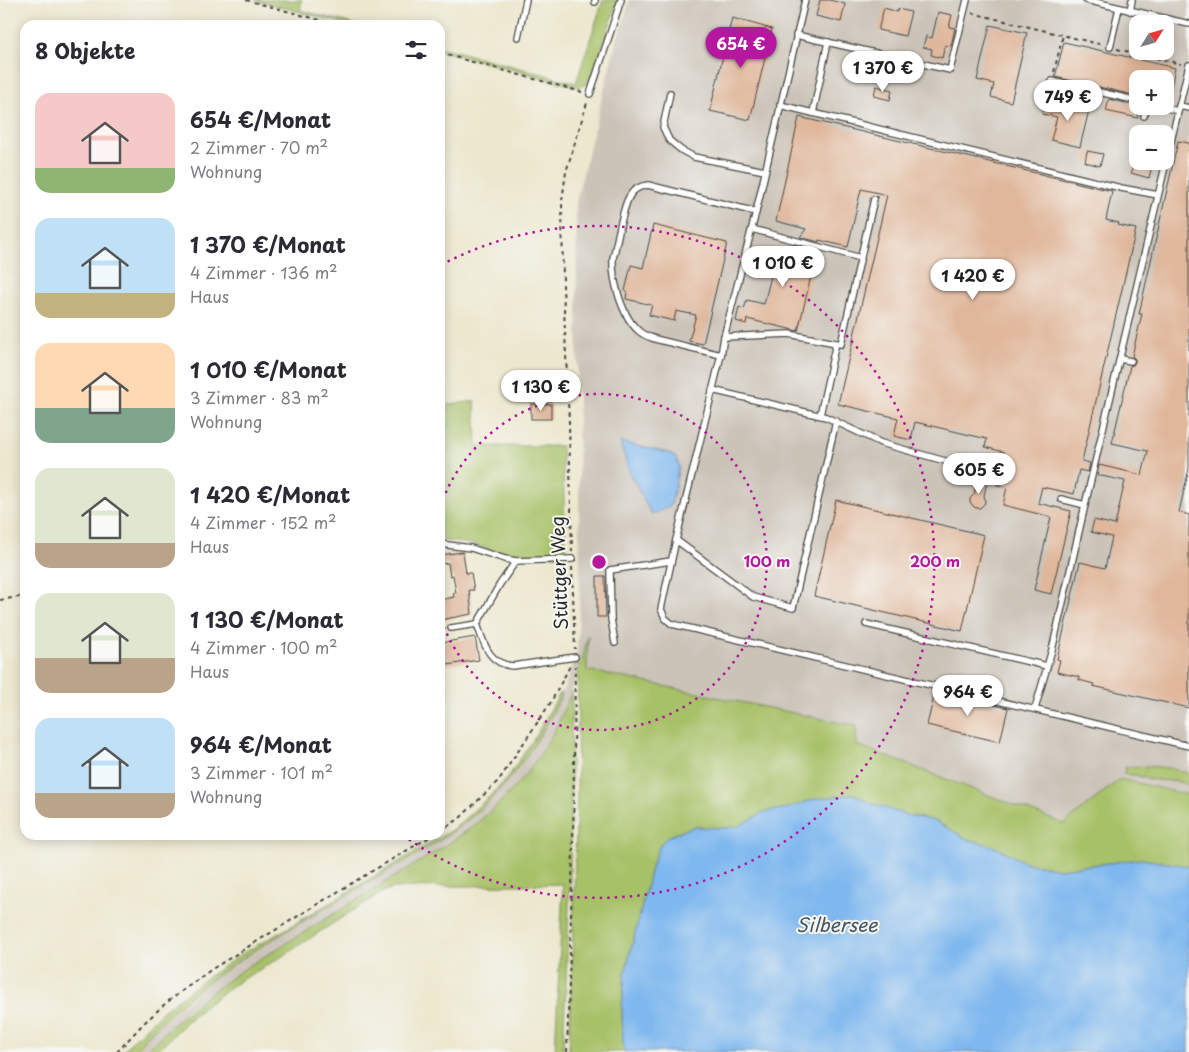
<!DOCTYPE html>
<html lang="de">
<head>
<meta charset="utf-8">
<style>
	body { margin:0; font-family:"Playpen Sans",sans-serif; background:#f7f7f7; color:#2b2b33; height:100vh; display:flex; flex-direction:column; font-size:19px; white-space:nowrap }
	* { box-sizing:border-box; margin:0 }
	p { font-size:16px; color:#7c7c81 }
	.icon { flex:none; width:28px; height:28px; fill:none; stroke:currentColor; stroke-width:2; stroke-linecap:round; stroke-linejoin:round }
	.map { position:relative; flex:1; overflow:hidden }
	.panel { position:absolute; left:20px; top:20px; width:425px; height:820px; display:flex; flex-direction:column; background:#fff; border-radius:15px; box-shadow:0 2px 12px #0003 }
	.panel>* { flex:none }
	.needle { width:32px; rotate:53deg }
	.fabs { position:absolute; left:1129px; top:15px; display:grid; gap:10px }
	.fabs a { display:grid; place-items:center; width:45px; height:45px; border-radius:10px; background:#fff; box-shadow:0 2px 12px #0003; font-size:25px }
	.price { position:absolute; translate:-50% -42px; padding:0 11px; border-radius:18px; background:#fff; color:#222; font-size:16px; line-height:32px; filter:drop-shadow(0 1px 2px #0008) }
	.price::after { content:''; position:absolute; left:50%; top:30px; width:15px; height:11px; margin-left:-8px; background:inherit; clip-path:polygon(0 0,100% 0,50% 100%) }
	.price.on { background:#b5179e; color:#fff }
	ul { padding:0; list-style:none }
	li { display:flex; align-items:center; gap:15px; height:125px; padding:0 15px }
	li span { display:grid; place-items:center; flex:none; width:140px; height:100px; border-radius:15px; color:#555 }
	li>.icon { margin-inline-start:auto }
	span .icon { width:60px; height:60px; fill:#fffc; stroke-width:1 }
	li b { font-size:21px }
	h2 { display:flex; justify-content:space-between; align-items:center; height:60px; padding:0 15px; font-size:21px }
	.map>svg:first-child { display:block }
	.industrial { fill:#cbc3b8; fill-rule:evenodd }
	.green { fill:#a7c167; stroke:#697649 }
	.water { fill:#7fb8ef; stroke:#55728d }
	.building { fill:#e0b79b }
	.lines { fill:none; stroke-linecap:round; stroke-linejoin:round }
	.service-casing { stroke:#484743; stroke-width:8 }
	.path { stroke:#484743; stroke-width:2; stroke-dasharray:4 4; stroke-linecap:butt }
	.service { stroke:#fff; stroke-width:5.5 }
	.ring { fill:none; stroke:#b5179e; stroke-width:2.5; stroke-dasharray:2.5 5 }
	.labels { text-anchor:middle; stroke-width:4; stroke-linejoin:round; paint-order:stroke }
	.street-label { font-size:18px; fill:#2b2b2b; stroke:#f6f6f2 }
	.water-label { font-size:19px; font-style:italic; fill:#456; stroke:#f6f6f2 }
	.centre { fill:#b5179e; stroke:#f6f6f2; stroke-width:2.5 }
	.ring-label { font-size:15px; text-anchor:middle; font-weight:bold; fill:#b5179e; stroke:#f6f6f2; stroke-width:4; stroke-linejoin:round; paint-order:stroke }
</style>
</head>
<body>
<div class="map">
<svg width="1189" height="1052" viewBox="0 0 1189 1052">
	<rect width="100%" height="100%" fill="#f6f6f2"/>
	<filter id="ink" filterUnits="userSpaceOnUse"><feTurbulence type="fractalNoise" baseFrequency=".02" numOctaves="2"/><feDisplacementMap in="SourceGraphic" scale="10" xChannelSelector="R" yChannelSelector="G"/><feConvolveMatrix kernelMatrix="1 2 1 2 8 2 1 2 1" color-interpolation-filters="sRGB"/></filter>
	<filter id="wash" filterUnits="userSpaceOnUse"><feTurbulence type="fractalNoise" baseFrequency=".0096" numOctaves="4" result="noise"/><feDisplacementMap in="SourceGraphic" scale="20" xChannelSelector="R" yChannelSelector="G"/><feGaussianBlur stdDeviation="1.12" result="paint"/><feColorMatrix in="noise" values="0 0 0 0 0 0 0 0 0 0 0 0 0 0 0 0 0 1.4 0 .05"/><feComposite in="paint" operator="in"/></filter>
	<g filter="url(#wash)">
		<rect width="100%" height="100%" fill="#ece7ce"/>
		<path class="industrial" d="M630 0H1189V795L1120 779 1065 824 857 745 856 726 587 670 588 637 583 658 572 691 553 733 528 771 505 798 493 810 463 834 445 846 247 967 224 982 187 1010 145 1052H133L162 1022 214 978 267 943 434 844 461 826 517 771 530 752 554 711 570 674 577 652 578 634 580 590 576 202 615 46ZM1138 24H1165V51H1138ZM1138 79H1165V106H1138ZM1138 134H1165V161H1138Z"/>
		<g class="green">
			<polygon points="255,0 302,0 300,10 357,25 349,25"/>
			<path d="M603 0H618L592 78C587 84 584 86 577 87L440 50V47L576 83Z"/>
			<polygon points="475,401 477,446 562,446 566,555 507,555 472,544 440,540 440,406"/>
			<polygon points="588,635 587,670 856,726 857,745 1064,824 1120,779 1189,795 1189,866 1141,859 1060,869 1027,863 993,846 967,839 935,821 906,815 868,802 854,794 815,799 788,808 764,812 739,827 724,828 693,827 667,837 660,845 652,864 641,910 625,973 622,1008 623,1046 625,1052 569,1052 577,796 578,671 583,658"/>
			<path d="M572 691 570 884 563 1052H555L563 884 418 887 394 888 385 891 352 911 278 959 241 980 218 996 193 1016 156 1052H145C177 1018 209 992 247 967L445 846C490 817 527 780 553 733 560 719 566 705 572 691Z"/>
			<path d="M560 693 562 694C541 739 513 780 476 813 447 839 412 857 378 877 324 910 265 941 214 978 184 999 157 1025 133 1052H123L133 1040 163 1011 202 981 243 953 281 932 453 829 491 795 508 777 535 737Z"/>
			<polygon points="1149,766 1169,768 1189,773 1189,785 1180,782 1147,779 1136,775 1127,775 1124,773 1125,767"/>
		</g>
		<g class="water">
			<polygon points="620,442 669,453 676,458 679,466 671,505 652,515 630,474"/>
			<polygon points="854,794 868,802 906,815 935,821 967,839 993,846 1027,863 1060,869 1141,859 1189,866 1189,1052 625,1052 623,1046 622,1008 625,973 641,910 652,864 660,845 667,837 693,827 724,828 739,826 764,812 788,808 815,799"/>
		</g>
		<g id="blocks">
			<g class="building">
				<polygon points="820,0 830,0 845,4 841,22 816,16"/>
				<polygon points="884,8 898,12 898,9 911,12 905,36 878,30"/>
				<polygon points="938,12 952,15 949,27 955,28 951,46 945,45 942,58 931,55 932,49 923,47 926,36 932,38"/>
				<polygon points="732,18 772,29 750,120 710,111"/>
				<polygon points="990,25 1027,33 1011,102 991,97 994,84 977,80"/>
				<polygon points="1064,42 1175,68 1169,96 1165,96 1165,79 1138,79 1138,96 1055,77"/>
				<polygon points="876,86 892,90 890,100 874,96"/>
				<polygon points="1061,99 1090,106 1080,147 1051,140 1057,117 1042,114 1045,104 1059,107"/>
				<polygon points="1109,99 1138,106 1138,118 1106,111"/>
				<polygon points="799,117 1112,191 1106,220 1119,223 1118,225 1136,229 1082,461 1090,463 1088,472 1079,470 1074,494 1042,487 1038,503 1071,511 1051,594 1034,590 1051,517 1003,505 1007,487 997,485 1004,452 985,447 987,439 915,422 911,440 894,436 898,418 838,404 887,195 861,189 848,247 819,240 819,242 800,237 806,229 776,221"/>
				<polygon points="1178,141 1189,143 1189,469 1179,512 1189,515 1189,708 1093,686 1094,684 1079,680 1079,677 1057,672 1060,660 1057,659 1080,562 1105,568 1112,537 1091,532 1094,520 1115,525 1125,481 1097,475 1099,465 1142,475 1148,451 1112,443 1130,366 1133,365 1135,362 1135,359 1132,356 1142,314 1139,314"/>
				<polygon points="1087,151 1103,154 1100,166 1085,162"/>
				<polygon points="1134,161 1153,161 1149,178 1131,173"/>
				<polygon points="653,225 727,243 703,344 689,341 696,315 676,311 674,321 649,315 652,305 626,299 627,292 625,291 631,265 643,268"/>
				<polygon points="794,245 817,251 798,331 747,319 746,324 736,321 739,307 744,309 747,300 764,304 771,276 757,272 761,253 774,256 777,246 790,249"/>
				<rect x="531" y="404" width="20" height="15"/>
				<polygon points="977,481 987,483 984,495 985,503 980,508 977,508 974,507 970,502 970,499 974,494"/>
				<polygon points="836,500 984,535 962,631 814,596"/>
				<polygon points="463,552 466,573 471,573 474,590 469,590 472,614 440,620 440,600 454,597 453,593 456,593 453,575 450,576 448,563 440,564 440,555"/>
				<polygon points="597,576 605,576 606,617 597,617"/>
				<polygon points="475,637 479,660 440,666 440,643"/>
				<polygon points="935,692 1008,708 1000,742 927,725"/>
			</g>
		</g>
	</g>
	<g filter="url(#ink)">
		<use href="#blocks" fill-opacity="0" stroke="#484743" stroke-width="1"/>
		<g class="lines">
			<defs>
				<g id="service">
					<polyline points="805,0 756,212 724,337 721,355 676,540 661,609 665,618 672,624 1189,746"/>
					<polyline points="1086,0 1189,24"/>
					<polyline points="595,2 595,0"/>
					<polyline points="1130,11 1132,0"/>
					<polyline points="796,35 950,70 967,0"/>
					<polyline points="518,37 526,0"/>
					<polyline points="1110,47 1119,8"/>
					<polyline points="1052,81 1138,101"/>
					<polyline points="670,93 663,127 669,140 681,150 694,157 765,171"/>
					<polyline points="590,94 621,0"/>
					<polyline points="780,105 1121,188 1158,195"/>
					<polyline points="1159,106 1178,111"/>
					<polyline points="1179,106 1189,108"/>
					<polyline points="813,113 828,42"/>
					<polyline points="1144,116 1147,106"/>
					<polyline points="752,229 861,258"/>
					<polyline points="724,337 789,334 841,344 874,199"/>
					<path d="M721 355 655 339C650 337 645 336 640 332 622 318 612 280 613 258 617 244 623 203 631 194 635 188 641 186 648 185L756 212"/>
					<polyline points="1120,359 1131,361"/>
					<polyline points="712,390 826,417 881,443 970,468"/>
					<polyline points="820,415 836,343"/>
					<polyline points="1061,499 1085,505"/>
					<polyline points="676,540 753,597 793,608 836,421"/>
					<polyline points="440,544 471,548 505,559 516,561 572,559"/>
					<polyline points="477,624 500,584 516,561"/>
					<polyline points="866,624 1047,666"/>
					<path d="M451 628 477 624C484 643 488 664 513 666L575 657"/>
					<polyline points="615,643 611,619 610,570 671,561"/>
					<polyline points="1035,709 1053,646 1085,505 1189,65"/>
				</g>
			</defs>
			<use href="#service" class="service-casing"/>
			<g class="path">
				<polyline points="246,0 338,25"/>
				<polyline points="972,13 1103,45"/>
				<polyline points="1117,49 1181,64"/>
				<polyline points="440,53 582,92"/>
				<polyline points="1054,72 1063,35"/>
				<polyline points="572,552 569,423 563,286 562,201 566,172 587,103"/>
				<polyline points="572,567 575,649"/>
				<polyline points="0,600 25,596"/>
				<polyline points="440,831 459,819 499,780 551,702 570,666"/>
				<polyline points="117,1052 143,1024 166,1003 212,969 347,886 433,835"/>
				<polyline points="567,1052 573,849 575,666"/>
			</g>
			<use href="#service" class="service"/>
		</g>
	</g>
	<g class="ring">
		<path d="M440 507A168 168 0 1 1 440 617"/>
		<path d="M441 265A336 336 0 1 1 404 836"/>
	</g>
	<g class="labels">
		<g class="street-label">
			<text transform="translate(560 573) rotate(-92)" y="6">Stüttger Weg</text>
		</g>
		<g class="water-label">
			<text x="837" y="932">Silbersee</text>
		</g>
	</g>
	<circle cx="599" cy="562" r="8" class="centre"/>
	<g class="ring-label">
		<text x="767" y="567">100 m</text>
		<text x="935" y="567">200 m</text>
	</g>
</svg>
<div class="fabs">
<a><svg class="needle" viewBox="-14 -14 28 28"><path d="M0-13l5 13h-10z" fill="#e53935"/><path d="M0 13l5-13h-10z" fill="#7c7c81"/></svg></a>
<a>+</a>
<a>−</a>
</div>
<b class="price on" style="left:741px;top:69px">654 €</b>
<b class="price" style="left:883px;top:93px">1 370 €</b>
<b class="price" style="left:1068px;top:122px">749 €</b>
<b class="price" style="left:783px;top:288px">1 010 €</b>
<b class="price" style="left:973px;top:301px">1 420 €</b>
<b class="price" style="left:541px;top:412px">1 130 €</b>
<b class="price" style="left:979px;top:495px">605 €</b>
<b class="price" style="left:968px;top:717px">964 €</b>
<section class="panel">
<h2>8 Objekte<svg class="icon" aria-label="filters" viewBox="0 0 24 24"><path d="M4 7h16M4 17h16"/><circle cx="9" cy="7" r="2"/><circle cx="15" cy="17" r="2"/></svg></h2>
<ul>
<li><span style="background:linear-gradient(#f6c9c9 75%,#8fb573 0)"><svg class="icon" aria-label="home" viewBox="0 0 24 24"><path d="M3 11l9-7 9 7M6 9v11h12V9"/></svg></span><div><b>654 €/Monat</b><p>2 Zimmer · 70 m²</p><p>Wohnung</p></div></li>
<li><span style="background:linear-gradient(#bfe0f5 75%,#c2b280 0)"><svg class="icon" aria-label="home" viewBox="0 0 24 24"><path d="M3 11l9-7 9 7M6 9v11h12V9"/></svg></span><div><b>1 370 €/Monat</b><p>4 Zimmer · 136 m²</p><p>Haus</p></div></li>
<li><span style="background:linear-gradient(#ffd9b3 65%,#7fa58c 0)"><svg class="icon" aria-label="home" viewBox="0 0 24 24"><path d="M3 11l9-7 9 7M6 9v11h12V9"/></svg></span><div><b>1 010 €/Monat</b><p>3 Zimmer · 83 m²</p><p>Wohnung</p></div></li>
<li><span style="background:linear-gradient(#dfe7d0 75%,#b9a48a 0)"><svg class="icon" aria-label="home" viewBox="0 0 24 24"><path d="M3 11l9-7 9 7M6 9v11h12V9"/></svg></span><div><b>1 420 €/Monat</b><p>4 Zimmer · 152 m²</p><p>Haus</p></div></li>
<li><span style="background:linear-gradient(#dfe7d0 65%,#b9a48a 0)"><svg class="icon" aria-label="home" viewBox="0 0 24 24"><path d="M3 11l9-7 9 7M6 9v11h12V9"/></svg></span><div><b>1 130 €/Monat</b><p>4 Zimmer · 100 m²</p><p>Haus</p></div></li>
<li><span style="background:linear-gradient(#bfe0f5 75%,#b9a48a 0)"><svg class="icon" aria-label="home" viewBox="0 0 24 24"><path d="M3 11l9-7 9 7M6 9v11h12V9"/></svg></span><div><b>964 €/Monat</b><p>3 Zimmer · 101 m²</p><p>Wohnung</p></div></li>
</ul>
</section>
</div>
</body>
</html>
